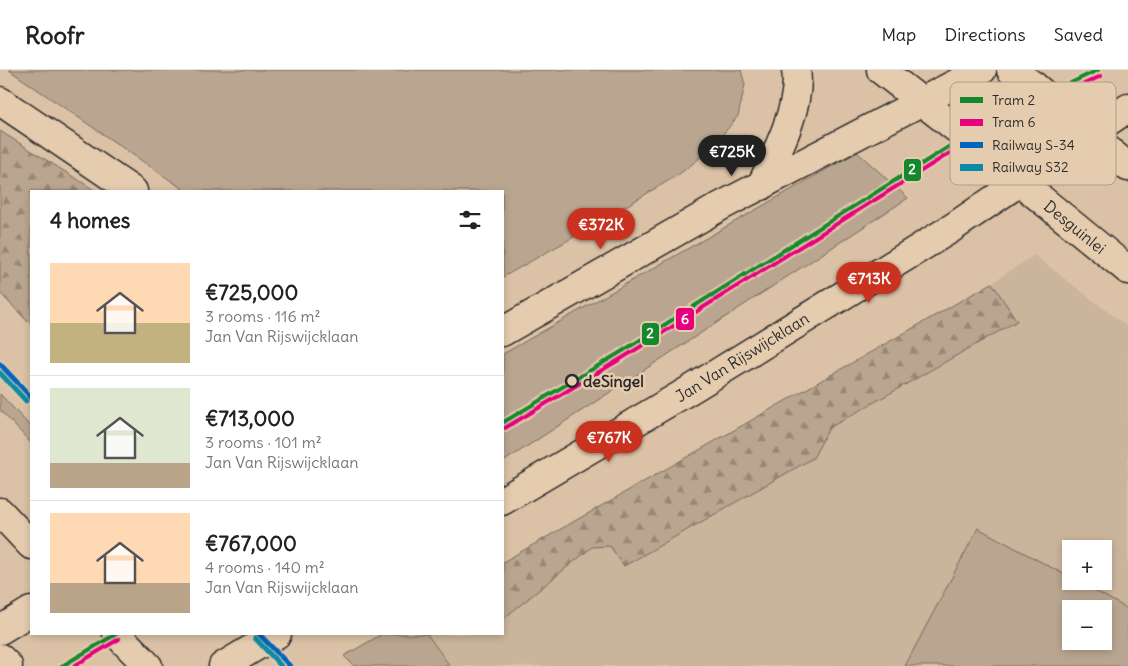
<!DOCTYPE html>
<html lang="en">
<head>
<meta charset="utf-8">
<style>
	body { margin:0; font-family:Delius,sans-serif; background:#f2f2f2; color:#222; height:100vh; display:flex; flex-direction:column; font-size:19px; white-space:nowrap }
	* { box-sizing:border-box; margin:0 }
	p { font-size:16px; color:#767676 }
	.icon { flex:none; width:28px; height:28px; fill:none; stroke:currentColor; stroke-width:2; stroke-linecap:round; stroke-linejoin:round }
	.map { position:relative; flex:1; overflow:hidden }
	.panel { position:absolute; left:30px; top:120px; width:474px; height:445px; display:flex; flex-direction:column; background:#fff; border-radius:0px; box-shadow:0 2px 8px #0003 }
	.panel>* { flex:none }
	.buttons { position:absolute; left:1062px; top:470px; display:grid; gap:10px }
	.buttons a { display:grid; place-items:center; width:50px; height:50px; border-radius:0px; background:#fff; box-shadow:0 2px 8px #0003; font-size:25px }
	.price { position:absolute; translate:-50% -42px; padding:0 11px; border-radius:18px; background:#c8321e; color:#fff; font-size:16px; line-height:32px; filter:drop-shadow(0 1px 2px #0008) }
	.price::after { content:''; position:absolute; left:50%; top:30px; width:15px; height:11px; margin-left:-8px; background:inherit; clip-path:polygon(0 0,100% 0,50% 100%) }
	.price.active { background:#222; color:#fff }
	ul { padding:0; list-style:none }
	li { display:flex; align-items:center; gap:15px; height:125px; padding:0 20px }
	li+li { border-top:1px solid #e0e0e0 }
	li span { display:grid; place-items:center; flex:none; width:140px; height:100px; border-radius:0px; color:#555 }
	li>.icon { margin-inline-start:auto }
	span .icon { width:60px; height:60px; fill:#fffc; stroke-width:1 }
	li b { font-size:21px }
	h2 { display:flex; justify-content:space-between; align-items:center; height:60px; padding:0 20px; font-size:21px }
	header { display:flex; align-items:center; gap:30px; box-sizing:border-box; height:70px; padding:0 25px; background:#fff; border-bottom:1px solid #e0e0e0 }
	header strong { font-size:24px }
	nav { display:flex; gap:28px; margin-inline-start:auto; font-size:18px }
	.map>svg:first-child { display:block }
	.built { fill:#cab49b; fill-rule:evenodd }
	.green { fill:#baa690; stroke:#72685e; fill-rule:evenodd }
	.forest { fill:url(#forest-firs); stroke:#72685e }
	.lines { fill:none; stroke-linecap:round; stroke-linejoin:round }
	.secondary-casing { stroke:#2b2b2b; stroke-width:31 }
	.primary-casing { stroke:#2b2b2b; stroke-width:31 }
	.highway-casing { stroke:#2b2b2b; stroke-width:31 }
	.secondary { stroke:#e6ccae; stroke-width:28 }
	.primary { stroke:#e6ccae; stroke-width:28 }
	.highway { stroke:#e6ccae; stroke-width:28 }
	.rail-1-casing { stroke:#e6ccae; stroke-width:9 }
	.rail-2-casing { stroke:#e6ccae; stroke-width:9 }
	.rail-1 { stroke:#0065bd; stroke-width:5 }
	.rail-2 { stroke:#0b8aa5; stroke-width:5 }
	.tram-1-casing { stroke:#e6ccae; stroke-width:8 }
	.tram-2-casing { stroke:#e6ccae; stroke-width:8 }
	.tram-1 { stroke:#15882e; stroke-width:4 }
	.tram-2 { stroke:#e6007e; stroke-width:4 }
	.stop-dot { fill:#e6ccae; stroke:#2b2b2b; stroke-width:2.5 }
	.labels { text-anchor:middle; stroke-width:5; stroke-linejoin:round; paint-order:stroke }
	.street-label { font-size:16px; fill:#2b2b2b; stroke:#e6ccae }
	.stop-label { font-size:16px; font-weight:bold; fill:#2b2b2b; stroke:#e6ccae; text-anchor:start }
	.key { fill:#e6ccae; stroke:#ae9c87; stroke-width:1 }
	.key-label { font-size:14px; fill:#2b2b2b }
	.line-badge { stroke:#e6ccae; stroke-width:2 }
	.badge-label { font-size:14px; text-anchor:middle; font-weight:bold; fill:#fff }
</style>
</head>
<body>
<header>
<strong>Roofr</strong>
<nav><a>Map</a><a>Directions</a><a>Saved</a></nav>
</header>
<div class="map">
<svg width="1128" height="596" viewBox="0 0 1128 596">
	<defs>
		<pattern id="forest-firs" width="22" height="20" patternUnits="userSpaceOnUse" patternTransform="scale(1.25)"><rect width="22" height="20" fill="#baa690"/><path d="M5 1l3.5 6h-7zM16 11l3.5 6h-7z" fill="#978776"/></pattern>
	</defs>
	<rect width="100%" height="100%" fill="#dbc2a6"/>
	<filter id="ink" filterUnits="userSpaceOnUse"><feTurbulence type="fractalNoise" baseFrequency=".02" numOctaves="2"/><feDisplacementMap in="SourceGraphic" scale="10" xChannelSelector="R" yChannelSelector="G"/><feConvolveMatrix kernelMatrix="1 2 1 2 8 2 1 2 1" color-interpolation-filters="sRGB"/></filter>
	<g filter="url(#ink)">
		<path class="built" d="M1034 185 1128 257V596H451L428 564H502L503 493 992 213ZM1071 479H1104V511H1071ZM1071 539H1104V571H1071Z"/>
		<g class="green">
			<polygon points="9,0 741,0 745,15 738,46 719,69 701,87 678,105 572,168 503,207 502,121 186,121"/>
			<polygon points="857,82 908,128 503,392 503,284"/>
			<polygon points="0,324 31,357 31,373 0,340"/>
			<path d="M978 458 1071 508V511H1077L1128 539V596H905ZM1071 539H1104V571H1071Z"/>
			<polygon points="382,564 427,564 450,596 354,596 344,586"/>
		</g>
		<g class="forest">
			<polygon points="0,61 96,121 31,121 31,255 0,223"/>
			<polygon points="992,213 1017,251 829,358 813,388 624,496 610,476 592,477 503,549 503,492"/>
		</g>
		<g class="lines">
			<defs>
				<g id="secondary">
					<path d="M761 116C776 84 802 35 796 0"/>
					<polyline points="502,262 721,136 982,0"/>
					<polyline points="502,431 693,318 952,158 1128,38"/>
					<polyline points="0,560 31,541"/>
					<polyline points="223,596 277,564"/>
				</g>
				<g id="primary">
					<polyline points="881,0 966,66 1019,111 1128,200"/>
					<polyline points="1011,0 1034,16 1128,97"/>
				</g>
				<g id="highway">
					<polyline points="0,31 133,121"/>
					<polyline points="0,442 31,475"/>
					<polyline points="117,564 148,596"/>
					<polyline points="0,588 8,596"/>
				</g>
			</defs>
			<use href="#secondary" class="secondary-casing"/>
			<use href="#primary" class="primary-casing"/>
			<use href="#highway" class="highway-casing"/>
			<use href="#secondary" class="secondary"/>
			<use href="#primary" class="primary"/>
			<use href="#highway" class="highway"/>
			<defs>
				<g id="rail-1">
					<polyline points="0,294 31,327"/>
					<polyline points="259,564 290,596"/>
				</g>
				<g id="rail-2">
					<polyline points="0,303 26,331"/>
					<polyline points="255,568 281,596"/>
				</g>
			</defs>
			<use href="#rail-1" class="rail-1-casing"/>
			<use href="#rail-2" class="rail-2-casing"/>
			<use href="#rail-1" class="rail-1"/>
			<use href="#rail-2" class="rail-2"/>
			<defs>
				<g id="tram-1">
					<polyline points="502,353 621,282 966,66 1005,44 1098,0"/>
					<polyline points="62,596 116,564"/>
				</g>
				<g id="tram-2">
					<polyline points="505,358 624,287 969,71 1008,50 1101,6"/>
					<polyline points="74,596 119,569"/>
				</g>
			</defs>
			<use href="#tram-1" class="tram-1-casing"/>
			<use href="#tram-2" class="tram-2-casing"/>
			<use href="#tram-1" class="tram-1"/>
			<use href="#tram-2" class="tram-2"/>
		</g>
	</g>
	<circle class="stop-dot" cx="572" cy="311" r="6"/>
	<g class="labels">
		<g class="street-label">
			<text transform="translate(1075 157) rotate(39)" y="6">Desguinlei</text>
			<text transform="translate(742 287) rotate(-32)" y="6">Jan Van Rijswijcklaan</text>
		</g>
		<g class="stop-label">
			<text x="583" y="317">deSingel</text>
		</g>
	</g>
	<rect x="950" y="12" width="166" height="103" rx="8" class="key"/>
	<rect x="960" y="27" width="23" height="6" fill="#15882e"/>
	<rect x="960" y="49" width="23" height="7" fill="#e6007e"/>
	<rect x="960" y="72" width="23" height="6" fill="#0065bd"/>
	<rect x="960" y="94" width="23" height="7" fill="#0b8aa5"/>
	<g class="key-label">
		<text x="992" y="35">Tram 2</text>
		<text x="992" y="57">Tram 6</text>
		<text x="992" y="80">Railway S-34</text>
		<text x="992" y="102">Railway S32</text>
	</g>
	<g class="line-badge">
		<rect x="903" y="88" width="19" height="24" rx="5" fill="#15882e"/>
		<rect x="675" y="237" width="20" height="24" rx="5" fill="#e6007e"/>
		<rect x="641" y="252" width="19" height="24" rx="5" fill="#15882e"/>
	</g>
	<g class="badge-label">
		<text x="912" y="104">2</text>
		<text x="685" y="254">6</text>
		<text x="650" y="268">2</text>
	</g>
</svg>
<div class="buttons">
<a>+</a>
<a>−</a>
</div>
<b class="price active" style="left:732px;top:107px">€725K</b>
<b class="price" style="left:601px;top:180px">€372K</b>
<b class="price" style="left:869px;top:234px">€713K</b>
<b class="price" style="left:609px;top:393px">€767K</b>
<section class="panel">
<h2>4 homes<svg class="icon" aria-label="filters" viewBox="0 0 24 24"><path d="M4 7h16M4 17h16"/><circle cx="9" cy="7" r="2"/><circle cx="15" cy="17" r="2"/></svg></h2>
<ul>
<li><span style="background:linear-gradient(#ffd9b3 60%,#c2b280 0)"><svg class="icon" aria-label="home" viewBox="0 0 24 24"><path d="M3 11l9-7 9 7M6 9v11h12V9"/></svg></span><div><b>€725,000</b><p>3 rooms · 116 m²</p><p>Jan Van Rijswijcklaan</p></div></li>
<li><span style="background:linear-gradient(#dfe7d0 75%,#b9a48a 0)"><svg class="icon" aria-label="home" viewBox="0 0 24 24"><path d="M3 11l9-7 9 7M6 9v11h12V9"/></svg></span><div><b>€713,000</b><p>3 rooms · 101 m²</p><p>Jan Van Rijswijcklaan</p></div></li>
<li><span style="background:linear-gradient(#ffd9b3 70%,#b9a48a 0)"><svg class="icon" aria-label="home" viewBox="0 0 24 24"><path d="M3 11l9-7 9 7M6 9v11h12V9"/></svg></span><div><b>€767,000</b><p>4 rooms · 140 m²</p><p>Jan Van Rijswijcklaan</p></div></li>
</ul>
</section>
</div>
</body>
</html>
